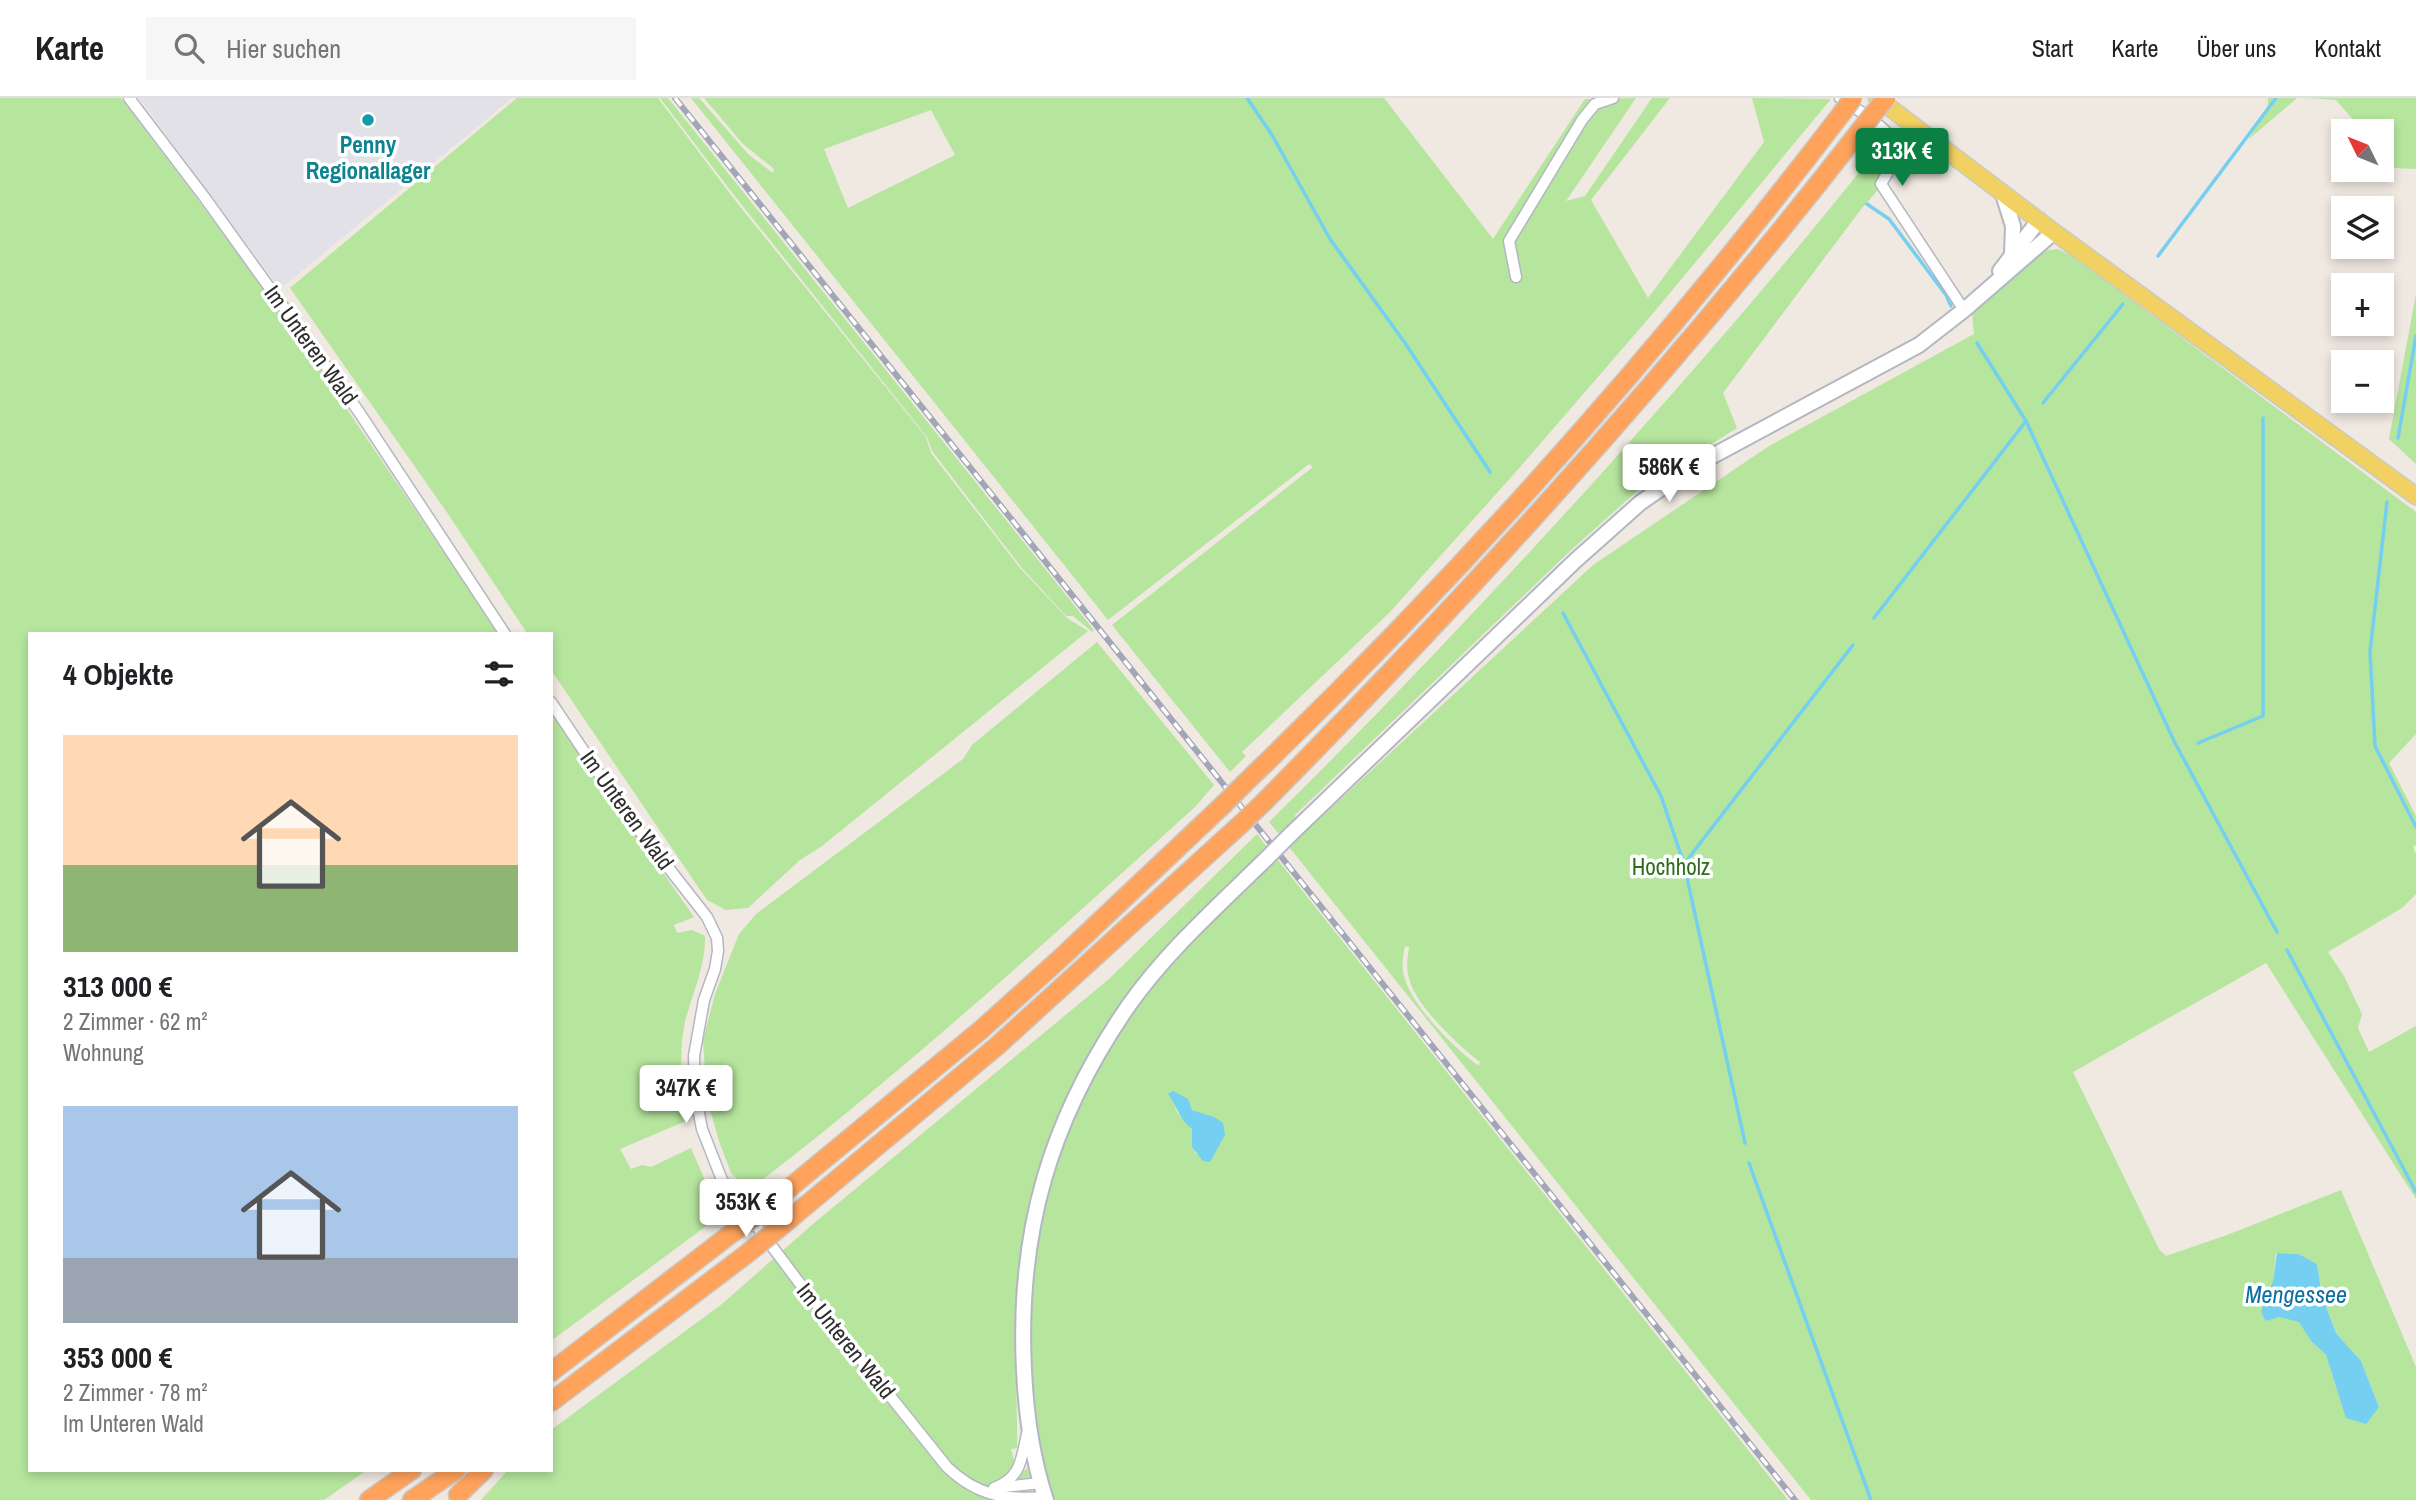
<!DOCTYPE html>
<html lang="de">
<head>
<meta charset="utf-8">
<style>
	body { margin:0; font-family:"Archivo Narrow",sans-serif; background:#f6f6f6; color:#202124; height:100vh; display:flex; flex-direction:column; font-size:26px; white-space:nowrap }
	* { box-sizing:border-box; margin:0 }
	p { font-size:23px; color:#757577 }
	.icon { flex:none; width:38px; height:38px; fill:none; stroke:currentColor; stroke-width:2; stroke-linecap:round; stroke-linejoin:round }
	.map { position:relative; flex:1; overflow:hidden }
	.drawer { position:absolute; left:28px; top:534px; width:525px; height:840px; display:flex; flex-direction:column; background:#fff; border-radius:0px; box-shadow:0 4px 10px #0003 }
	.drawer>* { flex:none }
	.needle { width:46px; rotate:313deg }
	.fabs { position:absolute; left:2331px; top:21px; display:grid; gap:14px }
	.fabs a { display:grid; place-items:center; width:63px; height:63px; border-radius:0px; background:#fff; box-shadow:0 4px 10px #0003; font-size:35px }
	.price { position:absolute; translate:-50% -60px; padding:0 16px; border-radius:7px; background:#fff; color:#222; font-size:23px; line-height:46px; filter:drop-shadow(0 2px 4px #0008) }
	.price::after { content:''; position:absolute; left:50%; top:42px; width:21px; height:16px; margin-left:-10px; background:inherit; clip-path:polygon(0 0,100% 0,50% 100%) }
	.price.selected { background:#0b8043; color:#fff }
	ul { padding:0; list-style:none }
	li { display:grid; align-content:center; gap:14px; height:371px; padding:0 35px }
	li span { display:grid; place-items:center; height:217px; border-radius:0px; color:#555 }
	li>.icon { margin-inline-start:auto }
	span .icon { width:126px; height:126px; fill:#fffc; stroke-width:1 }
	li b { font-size:30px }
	h2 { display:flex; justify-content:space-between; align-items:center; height:84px; padding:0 35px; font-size:30px }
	header { display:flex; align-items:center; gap:42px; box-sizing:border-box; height:98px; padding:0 35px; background:#fff; border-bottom:2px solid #e0e0e0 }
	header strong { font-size:33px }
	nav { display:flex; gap:38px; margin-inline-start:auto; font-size:24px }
	.search { width:490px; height:63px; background:#f6f6f6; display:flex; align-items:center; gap:18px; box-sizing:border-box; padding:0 24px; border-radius:0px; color:#757577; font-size:26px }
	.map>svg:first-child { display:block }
	.industrial { fill:#e3e1e8 }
	.green { fill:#b6e59e; fill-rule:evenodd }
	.water { fill:#75cff0 }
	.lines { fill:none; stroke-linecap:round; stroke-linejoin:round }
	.stream { stroke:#75cff0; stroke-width:3.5 }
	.minor-casing { stroke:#b4b7c1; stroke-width:13 }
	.secondary-casing { stroke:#b4b7c1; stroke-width:18 }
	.primary-casing { stroke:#c9c9c9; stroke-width:19 }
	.motorway-casing { stroke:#c9c9c9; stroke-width:21 }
	.minor { stroke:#fff; stroke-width:10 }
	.secondary { stroke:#fff; stroke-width:14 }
	.primary { stroke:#f2d163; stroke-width:16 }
	.motorway { stroke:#ffa35c; stroke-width:18 }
	.rail-casing { stroke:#a3a6b8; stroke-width:6 }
	.rail { stroke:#fff; stroke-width:3.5; stroke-dasharray:10; stroke-linecap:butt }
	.secondary-bridge-casing { stroke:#b4b7c1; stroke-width:18; stroke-linecap:butt }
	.motorway-bridge-casing { stroke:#c9c9c9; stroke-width:21; stroke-linecap:butt }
	.secondary-bridge { stroke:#fff; stroke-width:14 }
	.motorway-bridge { stroke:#ffa35c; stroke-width:18 }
	.culture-dot { fill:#0f9aa8; stroke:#fff; stroke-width:2.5 }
	.labels { text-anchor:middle; stroke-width:7; stroke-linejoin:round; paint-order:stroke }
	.culture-label { font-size:23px; font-weight:bold; fill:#0d838f; stroke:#fff }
	.street-label { font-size:23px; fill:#2e2e2e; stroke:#fff }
	.park-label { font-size:23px; fill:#2c6e1b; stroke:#fff }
	.water-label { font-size:24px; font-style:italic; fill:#0d6fa3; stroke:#fff }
</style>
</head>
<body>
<header>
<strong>Karte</strong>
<div class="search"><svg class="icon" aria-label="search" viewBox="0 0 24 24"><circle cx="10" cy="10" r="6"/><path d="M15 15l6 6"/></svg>Hier suchen</div>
<nav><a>Start</a><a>Karte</a><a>Über uns</a><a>Kontakt</a></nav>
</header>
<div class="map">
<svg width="2416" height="1402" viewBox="0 0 2416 1402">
	<rect width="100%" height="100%" fill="#efe9e1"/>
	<polygon class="industrial" points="139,0 512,0 280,191"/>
	<g class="green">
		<polygon points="0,0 121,0 274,203 498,535 30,536 30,1372 367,1372 324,1402 0,1402"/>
		<polygon points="517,0 658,0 734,101 926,339 931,355 1020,470 1067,520 1088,533 822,748 800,762 748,810 726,812 707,802 551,572 551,536 527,535 448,416 290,190"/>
		<polygon points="660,0 668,0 1094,532 1092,534 1073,518 1066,518 1021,469 932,353 927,339 730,92"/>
		<path d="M691 0H699L749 57 773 75 774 71 743 46 704 0H1384L1493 141 1585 1 1636 0 1566 103 1585 98 1652 0H1670L1591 102 1648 200 1764 44 1752 0 1831 1 1655 213 1514 376 1389 515 1242 654 1246 658 1230 674 1112 527 1313 369 1309 366 1108 522ZM931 12 955 57 848 110 824 51Z"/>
		<polygon points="2268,0 2297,0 2249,41 2268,7"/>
		<polygon points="2306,0 2416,0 2416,71 2394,70 2382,56 2382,33 2363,33 2336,2"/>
		<path d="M1893 31 1904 51 1885 84 1862 110 1723 295 1737 330 1637 393 1570 453 1295 717 1296 720 1279 736 1269 724C1384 611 1494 494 1602 375 1702 263 1801 150 1893 31Z"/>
		<path d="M2058 151 2075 160 2416 414V636L2389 665 2416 718V747L2413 749 2416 756V796L2402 810 2328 854 2344 878 2362 916 2358 930 2369 954 2416 928V1101L2266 865 2073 974 2159 1151 2166 1158 2227 1137 2341 1092 2416 1269V1402H1811L1289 749 1593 467 1769 348 1974 236 1972 214 2042 153ZM1405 848 1409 849C1408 858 1406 867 1408 876 1412 905 1458 947 1480 964L1479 968C1455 951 1413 909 1405 881 1401 870 1403 858 1405 848ZM2276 1155 2299 1156 2317 1166 2322 1198 2336 1235 2361 1263 2379 1309 2346 1319 2326 1257 2311 1243 2299 1223 2262 1214 2273 1183Z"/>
		<polygon points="2416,196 2416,366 2389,341"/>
		<path d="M1097 544 1214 687 1196 708C1050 840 905 973 749 1092L731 1075 719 1043 707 1001 703 942 715 896 739 836 756 816 963 661 972 647Z"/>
		<path d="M551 614 694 819 674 827 677 835 692 832 705 838C706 868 692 896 685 924 678 957 682 990 686 1023L620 1051 631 1071 642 1067 651 1069 691 1050 707 1087 723 1110 717 1120 551 1243Z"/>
		<path d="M1257 736 1267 749C1239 776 1214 810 1187 840 1159 874 1126 906 1100 941 1057 999 1028 1099 1019 1170 1011 1230 1018 1290 1017 1350L1011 1351 1018 1379 1027 1370 1030 1379 1019 1382 1021 1393 1032 1395 1023 1402H481L508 1372H551V1332L722 1206 813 1126 1109 881Z"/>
		<path d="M1277 761 1788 1402H1054L1036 1333 1026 1224 1041 1112 1069 1027 1088 986 1135 910 1164 875 1260 775 1262 776ZM1174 1004 1200 1015 1197 1057C1191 1047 1196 1043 1193 1034 1189 1023 1177 1022 1174 1004Z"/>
	</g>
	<g class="water">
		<path d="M1173 993 1188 1001 1192 1012 1214 1019 1223 1025 1225 1037 1210 1064 1203 1063 1192 1049V1031C1178 1020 1178 1009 1168 996Z"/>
		<polygon points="2277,1155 2299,1156 2317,1166 2322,1198 2336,1235 2361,1263 2379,1309 2366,1326 2346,1320 2326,1257 2311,1243 2299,1224 2279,1219 2266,1223 2261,1214 2273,1183"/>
	</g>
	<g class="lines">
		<g class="stream">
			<polyline points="1247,0 1272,37 1330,141 1405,245 1490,374"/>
			<polyline points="1867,106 1889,121 1946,197 1951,208"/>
			<polyline points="2158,158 2276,0"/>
			<polyline points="1977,245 2026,323 2175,645 2277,834"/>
			<polyline points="2043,305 2123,206"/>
			<polyline points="2398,340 2416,238"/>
			<polyline points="2387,404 2370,554 2375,648 2416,729"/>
			<polyline points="1563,515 1661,698 1684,766 1745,1045"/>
			<polyline points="1874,520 2026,323"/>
			<polyline points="2198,645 2263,618 2263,320"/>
			<polyline points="1684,766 1853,547"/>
			<polyline points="2287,852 2416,1094"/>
			<polyline points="1749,1065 1871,1402"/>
		</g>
		<defs>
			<g id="minor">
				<polyline points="129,0 205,100 359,314 505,536"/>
				<path d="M1840 0C1853 9 1896 34 1896 51 1896 62 1887 76 1881 86L1964 212"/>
				<polyline points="1516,179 1509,143 1582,22 1595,6 1613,0"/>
				<path d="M551 604 624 713 707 819 717 840 718 853 715 871 704 902 694 958 695 995 702 1031 722 1082 798 1183 947 1369C977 1398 1005 1402 1045 1399"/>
				<polyline points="1003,1389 1041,1385"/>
				<path d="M994 1390C1023 1379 1021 1359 1028 1332"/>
			</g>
			<g id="secondary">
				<polyline points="2003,96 2013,128 2012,156"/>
				<polyline points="2000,173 2039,122"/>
				<polyline points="1290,737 1576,462 1640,405 1692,369 1919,247 1964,212 2054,134"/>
				<path d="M1046 1402C1032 1360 1026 1316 1024 1272 1017 1134 1050 1021 1129 907 1168 852 1219 807 1267 760"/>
			</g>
			<polyline id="primary" points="1877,0 2054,134 2416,398"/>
			<g id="motorway">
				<path d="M1246 684C1461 477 1661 252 1842 15"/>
				<path d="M1263 705C1475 491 1677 268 1862 30"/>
				<polyline points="764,1111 982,931 1063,858 1224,706"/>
				<polyline points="779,1130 997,948 1241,726"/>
				<polyline points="551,1274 732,1135"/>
				<polyline points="551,1304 748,1155"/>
				<polyline points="458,1397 484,1372"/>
				<polyline points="369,1402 412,1372"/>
				<polyline points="412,1402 456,1372"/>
			</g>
		</defs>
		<use href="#minor" class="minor-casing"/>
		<use href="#secondary" class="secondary-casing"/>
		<use href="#primary" class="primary-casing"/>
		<use href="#motorway" class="motorway-casing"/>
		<use href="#minor" class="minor"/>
		<use href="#secondary" class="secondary"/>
		<use href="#primary" class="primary"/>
		<use href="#motorway" class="motorway"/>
		<defs>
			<polyline id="rail" points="675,0 1795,1402"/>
		</defs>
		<use href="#rail" class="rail-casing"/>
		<use href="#rail" class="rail"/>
		<defs>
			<polyline id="secondary-bridge" points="1267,760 1290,737"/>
			<g id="motorway-bridge">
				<polyline points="1842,15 1853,0"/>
				<polyline points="1862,30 1886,0"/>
				<polyline points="1224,706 1246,684"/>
				<polyline points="1241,726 1263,705"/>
				<polyline points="732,1135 764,1111"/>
				<polyline points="748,1155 779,1130"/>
			</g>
		</defs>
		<use href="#secondary-bridge" class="secondary-bridge-casing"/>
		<use href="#motorway-bridge" class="motorway-bridge-casing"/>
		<use href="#secondary-bridge" class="secondary-bridge"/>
		<use href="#motorway-bridge" class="motorway-bridge"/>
	</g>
	<circle class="culture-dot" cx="368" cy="22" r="7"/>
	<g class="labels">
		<g class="culture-label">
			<text x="368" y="55">Penny<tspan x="368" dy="26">Regionallager</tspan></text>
		</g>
		<g class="street-label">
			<text transform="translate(311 247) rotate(54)" y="8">Im Unteren Wald</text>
			<text transform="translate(627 712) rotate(54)" y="8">Im Unteren Wald</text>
			<text transform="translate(846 1243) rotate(51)" y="8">Im Unteren Wald</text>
		</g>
		<g class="park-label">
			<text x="1671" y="777">Hochholz</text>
		</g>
		<g class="water-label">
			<text x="2296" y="1205">Mengessee</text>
		</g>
	</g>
</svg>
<div class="fabs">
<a><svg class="needle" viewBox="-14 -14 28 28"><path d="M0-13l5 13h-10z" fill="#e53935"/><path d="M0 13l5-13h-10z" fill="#757577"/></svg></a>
<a><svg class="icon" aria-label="layers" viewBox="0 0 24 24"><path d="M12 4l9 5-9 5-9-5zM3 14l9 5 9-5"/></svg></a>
<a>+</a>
<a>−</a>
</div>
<b class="price selected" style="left:1902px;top:90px">313K €</b>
<b class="price" style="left:1669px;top:406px">586K €</b>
<b class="price" style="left:686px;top:1027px">347K €</b>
<b class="price" style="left:746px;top:1141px">353K €</b>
<section class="drawer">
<h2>4 Objekte<svg class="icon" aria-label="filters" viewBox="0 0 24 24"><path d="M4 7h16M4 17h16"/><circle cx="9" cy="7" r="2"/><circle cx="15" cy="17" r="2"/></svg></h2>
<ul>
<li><span style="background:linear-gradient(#ffd9b3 60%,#8fb573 0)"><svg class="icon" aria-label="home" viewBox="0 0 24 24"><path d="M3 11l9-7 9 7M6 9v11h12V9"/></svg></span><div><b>313 000 €</b><p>2 Zimmer · 62 m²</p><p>Wohnung</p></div></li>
<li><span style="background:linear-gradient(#a9c7e8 70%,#9aa5b1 0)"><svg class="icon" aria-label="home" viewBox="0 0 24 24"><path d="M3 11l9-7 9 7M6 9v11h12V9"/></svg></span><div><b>353 000 €</b><p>2 Zimmer · 78 m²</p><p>Im Unteren Wald</p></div></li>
</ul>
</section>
</div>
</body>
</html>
